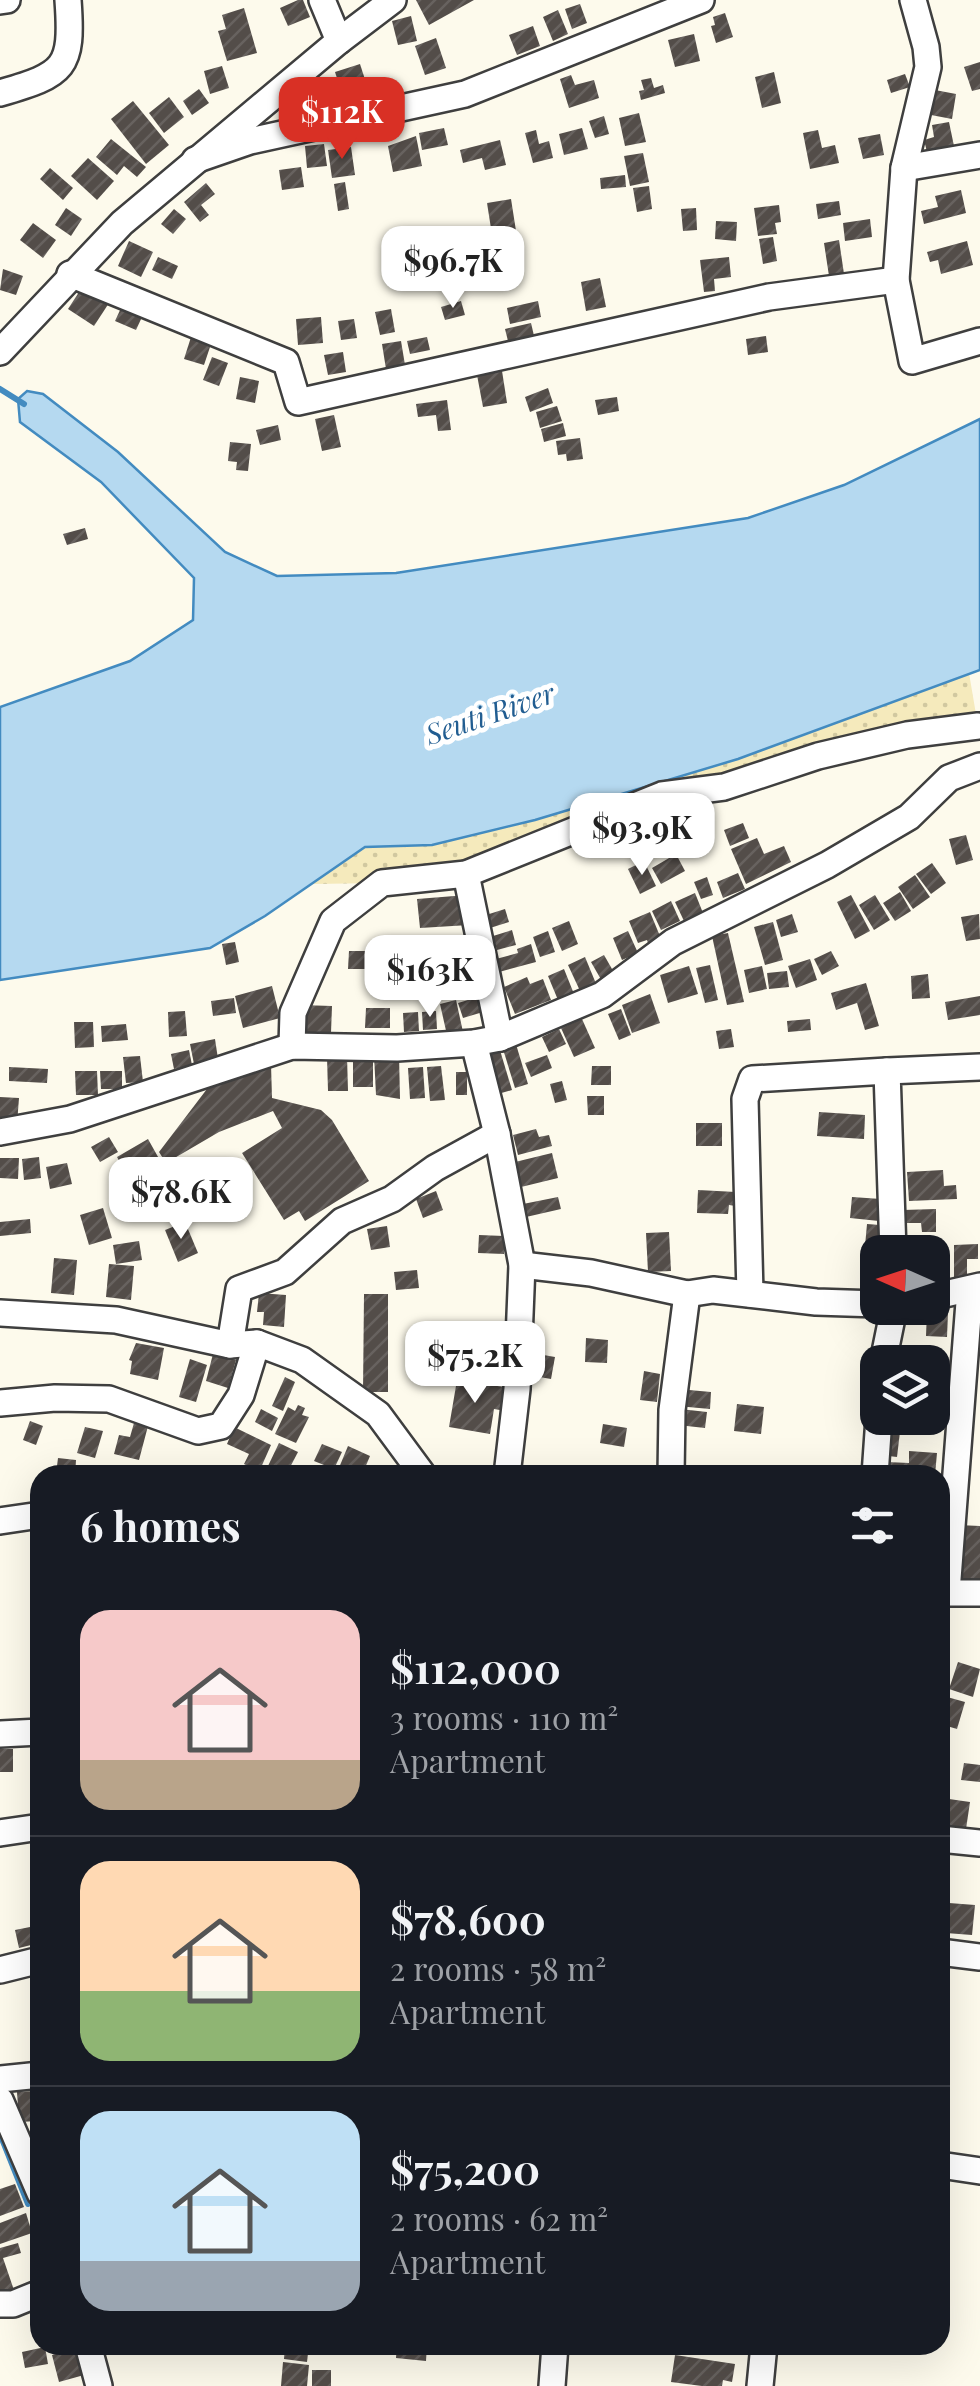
<!DOCTYPE html>
<html lang="en">
<head>
<meta charset="utf-8">
<style>
	body { margin:0; font-family:"Playfair Display",serif; background:#20242c; color:#f1f3f6; height:100vh; display:flex; flex-direction:column; font-size:38px; white-space:nowrap }
	* { box-sizing:border-box; margin:0 }
	p { font-size:32px; color:#9ea1a6 }
	.icon { flex:none; width:55px; height:55px; fill:none; stroke:currentColor; stroke-width:2; stroke-linecap:round; stroke-linejoin:round }
	.map { position:relative; flex:1; overflow:hidden }
	.panel { position:absolute; left:30px; top:1465px; width:920px; height:890px; display:flex; flex-direction:column; background:#171b24; border-radius:30px; box-shadow:0 10px 40px #0002 }
	.panel>* { flex:none }
	.needle { width:65px; rotate:273deg }
	.tools { position:absolute; left:860px; top:1235px; display:grid; gap:20px }
	.tools a { display:grid; place-items:center; width:90px; height:90px; border-radius:20px; background:#171b24; box-shadow:0 10px 40px #0002; font-size:50px }
	.price { position:absolute; translate:-50% -85px; padding:0 22px; border-radius:20px; background:#fff; color:#222; font-size:32px; line-height:65px; filter:drop-shadow(0 2px 5px #0008) }
	.price::after { content:''; position:absolute; left:50%; top:60px; width:30px; height:22px; margin-left:-15px; background:inherit; clip-path:polygon(0 0,100% 0,50% 100%) }
	.price.current { background:#d93025; color:#fff }
	ul { padding:0; list-style:none }
	li { display:flex; align-items:center; gap:30px; height:250px; padding:0 50px }
	li+li { border-top:2px solid #363941 }
	li span { display:grid; place-items:center; flex:none; width:280px; height:200px; border-radius:30px; color:#555 }
	li>.icon { margin-inline-start:auto }
	span .icon { width:120px; height:120px; fill:#fffc; stroke-width:1 }
	li b { font-size:42px }
	h2 { display:flex; justify-content:space-between; align-items:center; height:120px; padding:0 50px; font-size:42px }
	.map>svg:first-child { display:block }
	.sand { fill:url(#sand-dots) }
	.water { fill:#b5d9f0; stroke:#438bc0; stroke-width:2.5 }
	.lines { fill:none; stroke-linecap:round; stroke-linejoin:round }
	.stream { stroke:#438bc0; stroke-width:6 }
	.building { fill:url(#building-hatch) }
	.minor-casing { stroke:#3f3f3f; stroke-width:30 }
	.minor { stroke:#fff; stroke-width:25 }
	.labels { text-anchor:middle; stroke-width:10; stroke-linejoin:round; paint-order:stroke }
	.water-label { font-size:28px; font-style:italic; fill:#215d91; stroke:#fff }
</style>
</head>
<body>
<div class="map">
<svg width="980" height="2386" viewBox="0 0 980 2386">
	<defs>
		<pattern id="sand-dots" width="8" height="8" patternUnits="userSpaceOnUse" patternTransform="scale(2.5)"><rect width="8" height="8" fill="#f5eabc"/><path d="M2 2h.1M6 6h.1" fill="none" stroke="#d1c8a0" stroke-width="1.8" stroke-linecap="round"/></pattern>
		<pattern id="building-hatch" width="6" height="6" patternUnits="userSpaceOnUse" patternTransform="scale(2.5)"><rect width="6" height="6" fill="#534d49"/><path d="M-1 1l2-2M0 6l6-6M5 7l2-2" fill="none" stroke="#67625f"/></pattern>
	</defs>
	<rect width="100%" height="100%" fill="#fdfaec"/>
	<polygon class="sand" points="969,673 978,726 724,787 466,874 382,883 312,884 365,847 432,845 535,820 738,759"/>
	<polygon class="water" points="27,391 43,394 118,452 225,552 277,576 396,573 748,518 844,485 980,419 980,670 738,759 535,820 432,845 365,847 265,916 210,948 0,980 0,707 130,661 193,620 194,578 101,482 20,422 18,399"/>
	<g class="lines">
		<g class="stream">
			<polyline points="0,389 24,404"/>
			<polyline points="0,2134 28,2204"/>
		</g>
	</g>
	<g class="building">
		<polygon points="298,0 303,0 310,17 288,26 280,8"/>
		<polygon points="416,0 474,0 429,25"/>
		<polygon points="580,4 587,23 572,29 565,9"/>
		<polygon points="244,8 257,53 227,61 218,31 226,29 222,15"/>
		<polygon points="558,10 568,34 553,41 543,17"/>
		<polygon points="725,13 733,37 716,43 711,26 715,25 713,17"/>
		<polygon points="411,16 417,41 398,45 392,21"/>
		<polygon points="533,26 540,46 517,55 509,35"/>
		<polygon points="694,34 700,61 675,67 668,40"/>
		<polygon points="436,38 446,68 425,75 415,46"/>
		<polygon points="980,62 980,89 972,91 964,67"/>
		<polygon points="360,64 370,95 345,103 335,72"/>
		<polygon points="222,66 229,88 210,94 204,71"/>
		<polygon points="774,72 781,103 762,108 755,77"/>
		<polygon points="905,74 910,87 891,93 887,80"/>
		<polygon points="571,75 575,85 594,80 599,98 569,108 560,79"/>
		<polygon points="651,78 654,88 663,85 665,93 641,100 639,91 644,90 641,80"/>
		<polygon points="199,89 209,103 192,115 183,101"/>
		<polygon points="935,90 956,94 952,119 931,115"/>
		<polygon points="169,97 184,117 164,133 149,113"/>
		<polygon points="133,101 169,145 146,164 111,119"/>
		<polygon points="639,113 646,142 625,146 619,118"/>
		<polygon points="604,116 609,134 595,138 589,121"/>
		<polygon points="949,122 954,146 927,152 924,140 934,137 932,125"/>
		<polygon points="444,128 448,145 422,150 419,133"/>
		<polygon points="582,128 588,149 564,155 559,134"/>
		<polygon points="536,130 539,144 549,141 553,158 533,163 525,133"/>
		<polygon points="818,130 822,148 835,145 839,163 810,169 803,133"/>
		<polygon points="880,134 884,155 863,159 858,138"/>
		<polygon points="416,136 422,166 393,172 388,146"/>
		<polygon points="111,139 146,167 137,177 124,166 117,175 96,157"/>
		<polygon points="500,140 506,165 485,170 482,158 463,163 460,150"/>
		<polygon points="324,144 327,166 307,168 305,146"/>
		<polygon points="351,147 355,175 332,178 328,150"/>
		<polygon points="643,153 649,182 630,186 624,156"/>
		<polygon points="88,158 114,181 97,200 71,176"/>
		<polygon points="301,167 304,187 282,190 279,170"/>
		<polygon points="50,168 73,188 63,200 40,179"/>
		<polygon points="625,175 626,187 601,189 600,178"/>
		<polygon points="345,182 349,209 338,211 334,184"/>
		<polygon points="206,183 215,194 201,205 209,215 200,222 184,202"/>
		<polygon points="649,186 652,209 637,212 633,188"/>
		<polygon points="961,190 966,213 924,224 921,211 938,207 935,196"/>
		<polygon points="511,199 516,231 492,235 487,203"/>
		<polygon points="839,201 841,215 818,219 816,204"/>
		<polygon points="779,205 781,222 775,223 777,234 758,236 754,208"/>
		<polygon points="66,208 82,219 71,236 55,225"/>
		<polygon points="696,208 697,230 683,231 681,209"/>
		<polygon points="174,209 186,219 173,234 161,224"/>
		<polygon points="870,219 872,237 845,241 843,223"/>
		<polygon points="716,221 737,222 736,241 715,239"/>
		<polygon points="33,223 56,240 43,258 20,240"/>
		<polygon points="773,237 777,261 763,264 759,239"/>
		<polygon points="839,240 844,274 829,276 824,243"/>
		<polygon points="129,241 153,252 141,277 118,266"/>
		<polygon points="967,241 973,265 941,274 938,260 930,262 927,252"/>
		<polygon points="158,257 178,266 172,279 152,270"/>
		<polygon points="729,257 731,277 714,279 715,291 704,292 700,260"/>
		<polygon points="3,269 23,276 16,295 0,290"/>
		<polygon points="600,278 606,307 586,311 581,282"/>
		<polygon points="83,286 109,303 94,326 68,309"/>
		<polygon points="461,301 465,315 445,320 441,307"/>
		<polygon points="538,301 541,317 510,324 507,308"/>
		<polygon points="121,308 142,317 136,330 115,321"/>
		<polygon points="391,309 395,332 380,335 375,312"/>
		<polygon points="321,317 323,343 298,345 296,319"/>
		<polygon points="354,319 357,338 341,340 338,321"/>
		<polygon points="531,323 535,340 509,345 505,329"/>
		<polygon points="192,334 212,341 204,365 184,359"/>
		<polygon points="766,336 768,352 748,355 746,339"/>
		<polygon points="427,337 430,350 410,354 407,341"/>
		<polygon points="401,341 405,365 386,369 382,344"/>
		<polygon points="343,352 346,372 328,375 324,355"/>
		<polygon points="212,357 228,363 219,386 203,380"/>
		<polygon points="502,371 507,403 483,407 477,375"/>
		<polygon points="240,377 259,381 255,403 236,399"/>
		<polygon points="548,388 553,403 530,412 525,397"/>
		<polygon points="617,397 619,411 598,415 595,400"/>
		<polygon points="447,400 451,430 438,431 436,415 418,417 416,404"/>
		<polygon points="557,406 562,421 540,428 536,412"/>
		<polygon points="334,415 341,447 322,451 315,419"/>
		<polygon points="563,423 566,436 544,442 541,429"/>
		<polygon points="278,425 281,440 260,445 256,430"/>
		<polygon points="580,438 583,459 567,461 566,454 558,455 556,441"/>
		<polygon points="230,442 251,444 248,471 236,470 237,462 228,461"/>
		<polygon points="85,528 88,539 67,545 63,534"/>
		<polygon points="743,823 749,838 730,846 724,830"/>
		<polygon points="966,835 973,860 956,865 949,839"/>
		<polygon points="757,838 764,854 784,846 791,862 746,884 731,849"/>
		<polygon points="676,854 685,871 661,884 652,868"/>
		<polygon points="644,861 656,886 640,894 628,869"/>
		<polygon points="932,863 946,883 931,894 916,874"/>
		<polygon points="738,873 745,889 723,898 717,882"/>
		<polygon points="915,875 930,897 913,909 898,887"/>
		<polygon points="707,877 713,895 701,899 694,882"/>
		<polygon points="900,892 911,911 895,921 883,903"/>
		<polygon points="695,893 703,913 684,921 675,902"/>
		<polygon points="467,895 469,925 420,928 417,899"/>
		<polygon points="851,895 870,931 855,939 837,902"/>
		<polygon points="875,895 890,920 874,930 859,905"/>
		<polygon points="671,901 680,921 661,930 652,911"/>
		<polygon points="505,909 509,922 490,928 486,915"/>
		<polygon points="650,912 662,941 649,946 647,940 638,943 629,921"/>
		<polygon points="792,914 798,932 781,937 776,920"/>
		<polygon points="979,914 980,939 966,941 961,917"/>
		<polygon points="569,921 578,944 562,951 552,928"/>
		<polygon points="773,922 783,960 765,965 754,927"/>
		<polygon points="512,930 516,945 497,950 493,936"/>
		<polygon points="548,931 555,952 540,957 533,937"/>
		<polygon points="628,931 638,953 622,960 613,938"/>
		<polygon points="728,933 744,1002 727,1005 712,936"/>
		<polygon points="235,942 239,962 226,965 222,944"/>
		<polygon points="531,944 536,962 499,972 496,959 518,953 517,949"/>
		<polygon points="349,951 367,951 367,969 348,969"/>
		<polygon points="831,951 839,966 822,975 814,959"/>
		<polygon points="474,955 475,971 451,973 450,957"/>
		<polygon points="604,955 616,976 603,983 591,962"/>
		<polygon points="585,957 597,986 581,993 568,965"/>
		<polygon points="810,959 817,980 796,988 788,966"/>
		<polygon points="710,965 718,1000 705,1003 696,968"/>
		<polygon points="689,966 698,994 668,1003 660,975"/>
		<polygon points="762,966 767,989 749,993 744,970"/>
		<polygon points="564,969 574,994 558,1000 548,976"/>
		<polygon points="787,971 789,987 769,989 767,973"/>
		<polygon points="928,974 930,998 912,999 911,976"/>
		<polygon points="527,977 530,984 543,979 551,1000 515,1014 504,987"/>
		<polygon points="866,983 879,1026 865,1030 857,1003 836,1010 831,993"/>
		<polygon points="272,986 280,1018 243,1028 235,996"/>
		<polygon points="650,994 660,1023 632,1033 622,1005"/>
		<polygon points="980,996 980,1015 948,1020 945,1002"/>
		<polygon points="478,997 483,1012 463,1018 458,1003"/>
		<polygon points="234,998 236,1013 213,1016 211,1001"/>
		<polygon points="456,1000 463,1032 447,1035 440,1004"/>
		<polygon points="301,1005 332,1006 331,1033 300,1033"/>
		<polygon points="366,1008 390,1008 390,1028 365,1028"/>
		<polygon points="621,1009 631,1035 619,1040 608,1014"/>
		<polygon points="185,1011 187,1036 169,1037 168,1012"/>
		<polygon points="436,1011 437,1029 423,1030 422,1012"/>
		<polygon points="418,1012 419,1031 404,1032 403,1013"/>
		<polygon points="582,1019 595,1048 574,1057 561,1028"/>
		<polygon points="810,1019 811,1030 788,1032 787,1021"/>
		<polygon points="74,1022 93,1022 94,1047 75,1048"/>
		<polygon points="126,1024 128,1040 102,1042 101,1026"/>
		<polygon points="559,1029 566,1044 549,1052 542,1037"/>
		<polygon points="731,1029 734,1047 719,1049 716,1031"/>
		<polygon points="215,1039 218,1059 194,1064 190,1044"/>
		<polygon points="515,1041 528,1084 515,1088 502,1046"/>
		<polygon points="499,1047 512,1090 498,1094 485,1052"/>
		<polygon points="189,1050 192,1065 174,1069 171,1054"/>
		<polygon points="399,1054 400,1099 376,1095 374,1055"/>
		<polygon points="547,1055 552,1068 531,1077 525,1063"/>
		<polygon points="140,1056 143,1082 126,1083 123,1057"/>
		<polygon points="347,1056 348,1091 328,1091 327,1057"/>
		<rect x="353" y="1058" width="20" height="29"/>
		<polygon points="271,1064 272,1098 321,1110 332,1120 369,1181 305,1221 299,1211 284,1220 242,1153 282,1128 273,1111 219,1132 166,1163 159,1152 210,1085"/>
		<polygon points="441,1066 445,1100 430,1101 427,1067"/>
		<polygon points="592,1066 611,1066 611,1085 591,1085"/>
		<polygon points="9,1067 48,1069 47,1083 9,1081"/>
		<polygon points="423,1067 425,1098 410,1099 408,1068"/>
		<polygon points="75,1071 97,1071 98,1095 76,1095"/>
		<polygon points="100,1071 122,1071 122,1089 101,1089"/>
		<rect x="456" y="1072" width="11" height="23"/>
		<polygon points="562,1081 567,1100 555,1103 550,1084"/>
		<polygon points="587,1096 604,1096 604,1115 588,1115"/>
		<polygon points="0,1097 19,1098 17,1124 0,1123"/>
		<polygon points="819,1112 865,1115 864,1139 817,1136"/>
		<rect x="696" y="1123" width="26" height="23"/>
		<polygon points="536,1129 539,1137 549,1135 552,1146 518,1155 513,1135"/>
		<polygon points="109,1137 118,1152 100,1162 91,1147"/>
		<polygon points="148,1139 162,1164 142,1175 135,1164 124,1170 117,1157"/>
		<polygon points="552,1153 558,1178 521,1187 515,1162"/>
		<polygon points="39,1157 41,1178 24,1180 22,1159"/>
		<polygon points="0,1158 19,1158 18,1179 0,1178"/>
		<polygon points="67,1163 72,1184 50,1189 46,1167"/>
		<polygon points="943,1170 944,1186 956,1185 957,1199 909,1201 907,1172"/>
		<polygon points="698,1190 736,1192 736,1206 729,1205 728,1214 697,1213"/>
		<polygon points="436,1191 443,1210 423,1218 416,1199"/>
		<polygon points="558,1197 561,1209 526,1217 523,1204"/>
		<polygon points="852,1197 881,1199 879,1221 850,1218"/>
		<polygon points="103,1208 112,1238 89,1245 80,1215"/>
		<polygon points="936,1209 936,1232 922,1232 921,1223 903,1223 903,1210"/>
		<polygon points="30,1219 31,1233 0,1236 0,1222"/>
		<polygon points="185,1222 198,1253 178,1262 165,1230"/>
		<polygon points="867,1224 880,1225 878,1246 865,1246"/>
		<polygon points="387,1226 390,1247 371,1250 367,1229"/>
		<polygon points="669,1232 671,1271 648,1272 646,1233"/>
		<polygon points="479,1235 504,1236 504,1254 478,1253"/>
		<polygon points="139,1241 142,1260 116,1264 113,1245"/>
		<polygon points="978,1244 978,1259 967,1259 967,1278 954,1278 954,1245"/>
		<polygon points="54,1258 77,1260 74,1295 51,1293"/>
		<polygon points="109,1264 134,1266 131,1300 106,1297"/>
		<polygon points="417,1270 419,1288 396,1290 394,1272"/>
		<polygon points="259,1293 286,1295 284,1327 263,1325 264,1312 257,1312"/>
		<polygon points="364,1294 388,1294 388,1392 363,1392"/>
		<polygon points="927,1311 948,1313 947,1337 926,1336"/>
		<polygon points="586,1338 608,1340 607,1363 585,1362"/>
		<polygon points="136,1343 164,1348 158,1380 130,1374 132,1361 129,1360"/>
		<polygon points="532,1353 555,1357 551,1379 528,1375"/>
		<polygon points="213,1354 236,1360 228,1388 206,1381"/>
		<polygon points="190,1359 207,1365 196,1402 179,1397"/>
		<polygon points="644,1371 660,1374 657,1402 640,1400"/>
		<polygon points="285,1377 295,1382 283,1411 272,1406"/>
		<polygon points="457,1380 504,1387 500,1410 494,1409 490,1434 449,1427"/>
		<polygon points="678,1389 711,1392 710,1409 677,1406"/>
		<polygon points="932,1399 944,1400 943,1422 918,1420 918,1418 932,1418"/>
		<polygon points="737,1404 764,1407 761,1434 734,1431"/>
		<polygon points="298,1405 305,1408 302,1415 309,1417 296,1443 275,1434 288,1407 295,1411"/>
		<polygon points="261,1409 278,1418 272,1431 255,1422"/>
		<polygon points="680,1409 707,1412 705,1428 678,1425"/>
		<polygon points="30,1421 43,1426 36,1445 23,1440"/>
		<polygon points="883,1421 901,1423 897,1457 880,1455"/>
		<polygon points="134,1423 148,1426 139,1460 114,1454 119,1435 130,1437"/>
		<polygon points="603,1424 627,1428 624,1447 600,1443"/>
		<polygon points="85,1427 103,1431 95,1458 77,1453"/>
		<polygon points="234,1427 271,1445 259,1472 244,1464 249,1454 227,1444"/>
		<polygon points="279,1443 298,1452 286,1475 268,1466"/>
		<polygon points="322,1444 342,1452 334,1469 314,1461"/>
		<polygon points="348,1446 370,1456 362,1475 336,1475"/>
		<polygon points="909,1451 937,1453 935,1475 886,1475 887,1462 909,1463"/>
		<polygon points="58,1458 76,1460 75,1475 56,1474"/>
		<polygon points="958,1525 980,1526 980,1583 955,1582"/>
		<polygon points="958,1662 980,1669 973,1697 949,1689"/>
		<polygon points="940,1695 965,1702 957,1729 940,1724"/>
		<rect x="0" y="1749" width="13" height="23"/>
		<polygon points="964,1763 980,1765 980,1782 961,1780"/>
		<polygon points="942,1798 970,1802 966,1829 940,1825"/>
		<polygon points="949,1903 975,1905 972,1935 946,1933"/>
		<polygon points="40,1925 40,1949 37,1950 35,1944 19,1948 15,1930"/>
		<polygon points="36,2091 38,2121 19,2122 17,2092"/>
		<polygon points="15,2184 24,2207 0,2216 0,2189"/>
		<polygon points="26,2213 32,2233 0,2244 0,2223"/>
		<polygon points="18,2243 21,2253 3,2258 16,2296 0,2301 0,2248"/>
		<polygon points="285,2345 309,2345 307,2362 284,2359"/>
		<polygon points="397,2345 427,2345 426,2361 396,2358"/>
		<polygon points="45,2347 48,2364 25,2368 22,2352"/>
		<polygon points="77,2349 84,2375 59,2382 52,2355"/>
		<polygon points="675,2355 735,2364 732,2382 723,2380 722,2386 702,2386 671,2382"/>
		<polygon points="283,2362 309,2365 307,2386 281,2386"/>
		<rect x="312" y="2370" width="19" height="16"/>
	</g>
	<g class="lines">
		<defs>
			<g id="minor">
				<polyline points="322,0 339,41"/>
				<polyline points="913,0 926,47 928,67 904,168 896,280 912,361 980,341"/>
				<polyline points="0,1 7,0"/>
				<path d="M0 93C65 74 73 69 68 0"/>
				<polyline points="195,160 250,141 465,94 701,0"/>
				<polyline points="904,168 980,155"/>
				<polyline points="70,274 286,362 298,402 769,297 896,280"/>
				<polyline points="0,352 122,223 339,41 393,0"/>
				<polyline points="466,874 500,1038"/>
				<polyline points="474,1043 497,1134 522,1265 517,1389 507,1475"/>
				<polyline points="292,1046 293,1013 333,921 382,883 466,874 662,795 724,787 818,756 907,735 978,726"/>
				<polyline points="0,1132 70,1119 292,1046 397,1048 474,1043 500,1038 602,995 673,942 827,865 909,817 949,778 980,766"/>
				<polyline points="893,1252 887,1071 980,1067"/>
				<polyline points="522,1265 591,1273 687,1294 713,1290 816,1302 878,1304"/>
				<polyline points="750,1294 745,1099 752,1079 887,1071"/>
				<polyline points="932,1297 980,1286"/>
				<polyline points="0,1313 116,1320 230,1345 257,1343 302,1360 378,1414 423,1475"/>
				<polyline points="230,1345 239,1289 285,1272 342,1221 392,1199 435,1168 497,1134"/>
				<polyline points="883,1362 894,1308"/>
				<polyline points="0,1403 55,1398 109,1399 198,1431 221,1426 241,1395 257,1343"/>
				<polyline points="671,1475 672,1410 687,1294"/>
				<polyline points="875,1475 879,1418"/>
				<polyline points="0,1521 40,1515"/>
				<polyline points="947,1592 970,1289"/>
				<polyline points="940,1593 980,1593"/>
				<polyline points="0,1734 40,1732"/>
				<polyline points="0,1833 40,1827"/>
				<polyline points="940,1839 980,1843"/>
				<polyline points="940,1952 980,1957"/>
				<polyline points="0,1970 40,1960"/>
				<polyline points="0,2079 40,2075"/>
				<polyline points="0,2100 40,2193"/>
				<polyline points="940,2165 980,2171"/>
				<polyline points="0,2304 13,2304 40,2293"/>
				<polyline points="88,2345 99,2386"/>
				<polyline points="552,2386 555,2345"/>
				<polyline points="760,2386 764,2345"/>
			</g>
		</defs>
		<use href="#minor" class="minor-casing"/>
		<use href="#minor" class="minor"/>
	</g>
	<g class="labels">
		<g class="water-label">
			<text transform="translate(490 714) rotate(-19)" y="10">Seuti River</text>
		</g>
	</g>
</svg>
<div class="tools">
<a><svg class="needle" viewBox="-14 -14 28 28"><path d="M0-13l5 13h-10z" fill="#e53935"/><path d="M0 13l5-13h-10z" fill="#9ea1a6"/></svg></a>
<a><svg class="icon" aria-label="layers" viewBox="0 0 24 24"><path d="M12 4l9 5-9 5-9-5zM3 14l9 5 9-5"/></svg></a>
</div>
<b class="price current" style="left:342px;top:162px">$112K</b>
<b class="price" style="left:453px;top:311px">$96.7K</b>
<b class="price" style="left:642px;top:878px">$93.9K</b>
<b class="price" style="left:430px;top:1020px">$163K</b>
<b class="price" style="left:181px;top:1242px">$78.6K</b>
<b class="price" style="left:475px;top:1406px">$75.2K</b>
<section class="panel">
<h2>6 homes<svg class="icon" aria-label="filters" viewBox="0 0 24 24"><path d="M4 7h16M4 17h16"/><circle cx="9" cy="7" r="2"/><circle cx="15" cy="17" r="2"/></svg></h2>
<ul>
<li><span style="background:linear-gradient(#f6c9c9 75%,#b9a48a 0)"><svg class="icon" aria-label="home" viewBox="0 0 24 24"><path d="M3 11l9-7 9 7M6 9v11h12V9"/></svg></span><div><b>$112,000</b><p>3 rooms · 110 m²</p><p>Apartment</p></div></li>
<li><span style="background:linear-gradient(#ffd9b3 65%,#8fb573 0)"><svg class="icon" aria-label="home" viewBox="0 0 24 24"><path d="M3 11l9-7 9 7M6 9v11h12V9"/></svg></span><div><b>$78,600</b><p>2 rooms · 58 m²</p><p>Apartment</p></div></li>
<li><span style="background:linear-gradient(#bfe0f5 75%,#9aa5b1 0)"><svg class="icon" aria-label="home" viewBox="0 0 24 24"><path d="M3 11l9-7 9 7M6 9v11h12V9"/></svg></span><div><b>$75,200</b><p>2 rooms · 62 m²</p><p>Apartment</p></div></li>
</ul>
</section>
</div>
</body>
</html>
